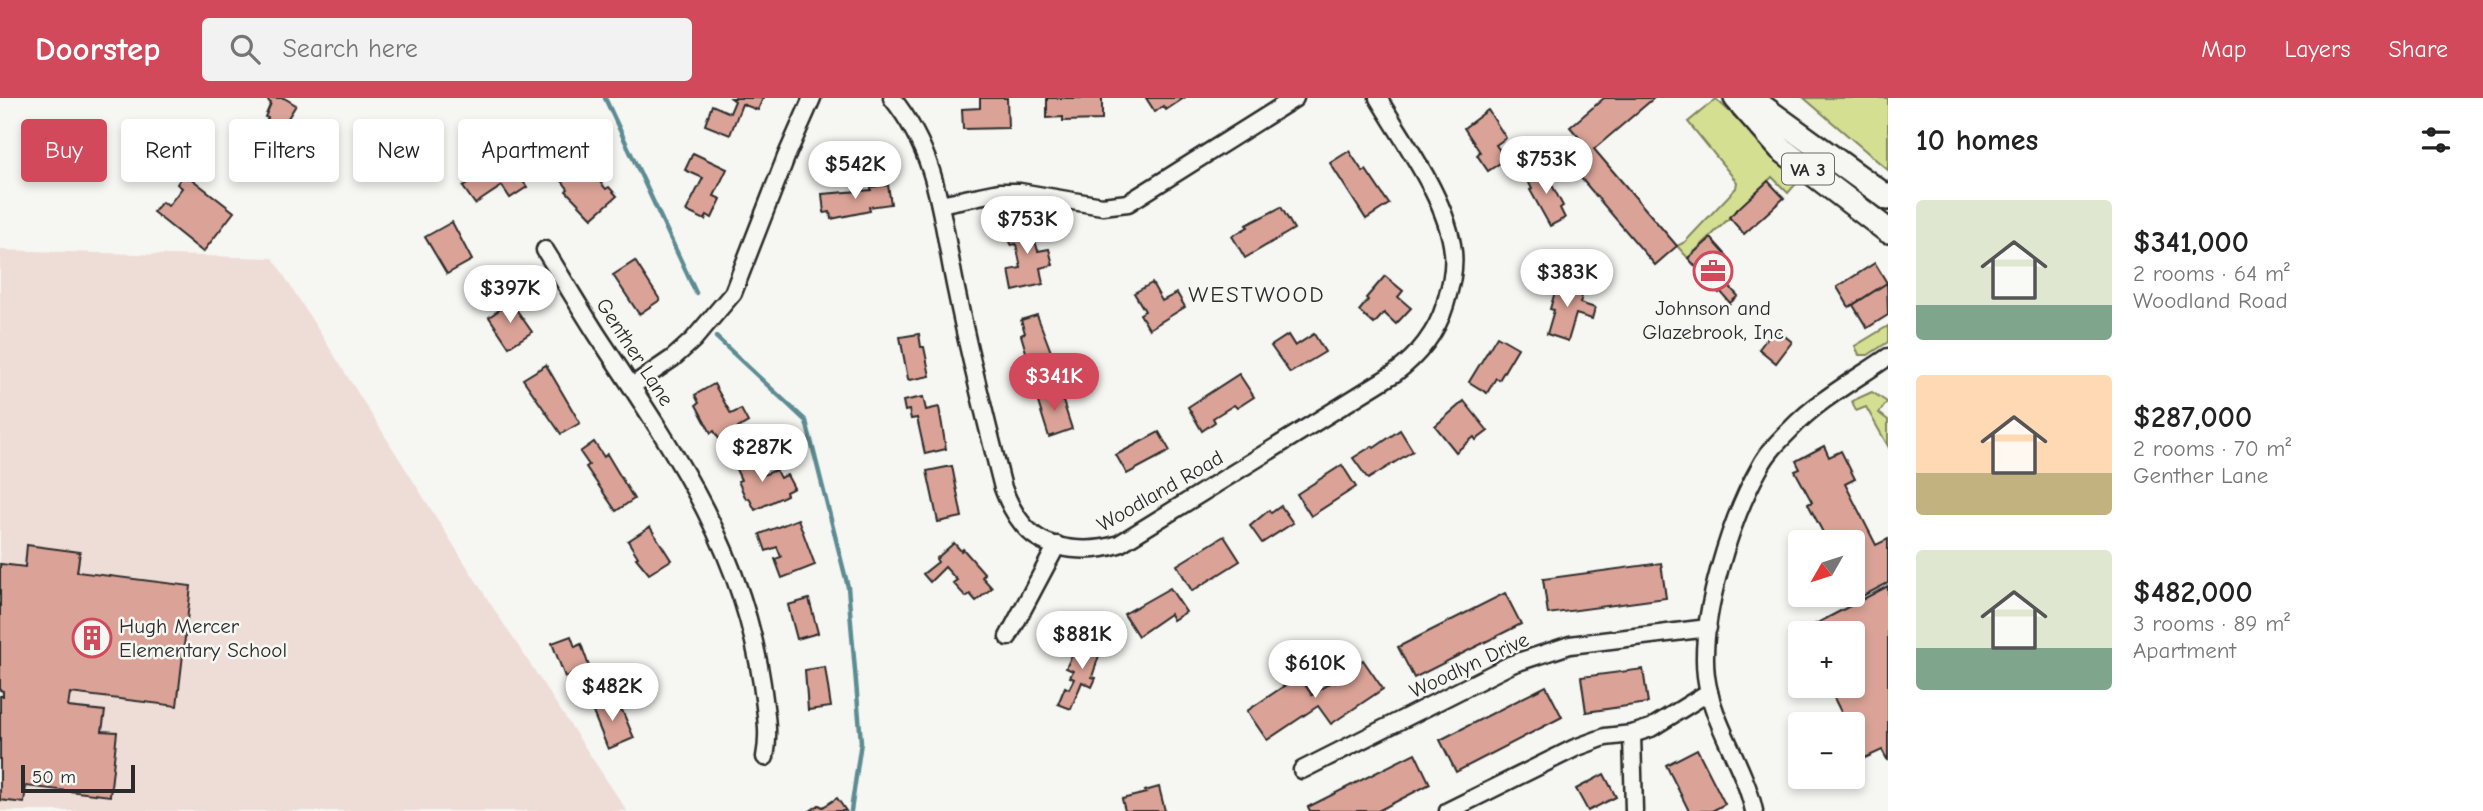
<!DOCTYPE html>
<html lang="en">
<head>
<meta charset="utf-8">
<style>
	body { margin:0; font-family:"Comic Neue",sans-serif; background:#f2f2f2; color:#222; height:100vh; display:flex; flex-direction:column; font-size:26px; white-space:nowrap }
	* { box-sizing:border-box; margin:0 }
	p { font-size:23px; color:#767676 }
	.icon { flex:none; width:38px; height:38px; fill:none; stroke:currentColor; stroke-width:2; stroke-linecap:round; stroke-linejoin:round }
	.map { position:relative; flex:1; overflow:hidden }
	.panel { display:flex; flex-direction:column; background:#fff; width:595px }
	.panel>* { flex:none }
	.hud { position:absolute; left:21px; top:21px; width:665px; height:63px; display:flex; gap:14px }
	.needle { width:46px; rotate:231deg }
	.buttons { position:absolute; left:1788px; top:432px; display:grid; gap:14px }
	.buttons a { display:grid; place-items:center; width:77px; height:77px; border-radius:7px; background:#fff; box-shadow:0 4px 10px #0003; font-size:35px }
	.scale { position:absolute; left:21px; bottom:18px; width:114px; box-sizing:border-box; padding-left:7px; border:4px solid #2b2b2b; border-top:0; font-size:19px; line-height:24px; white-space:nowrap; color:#2b2b2b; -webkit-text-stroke:5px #f6f6f2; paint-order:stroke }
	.price { position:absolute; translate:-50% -60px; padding:0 16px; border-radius:24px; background:#fff; color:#222; font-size:23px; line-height:46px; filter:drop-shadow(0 2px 4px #0008) }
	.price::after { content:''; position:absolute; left:50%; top:42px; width:21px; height:16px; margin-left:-10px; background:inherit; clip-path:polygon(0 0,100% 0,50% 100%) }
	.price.on { background:#d1495b; color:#fff }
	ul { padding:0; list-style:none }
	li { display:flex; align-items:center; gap:21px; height:175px; padding:0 28px }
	li span { display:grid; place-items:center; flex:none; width:196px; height:140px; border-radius:7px; color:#555 }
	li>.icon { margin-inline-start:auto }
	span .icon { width:84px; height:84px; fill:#fffc; stroke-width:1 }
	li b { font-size:30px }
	h2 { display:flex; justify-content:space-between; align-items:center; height:84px; padding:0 28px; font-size:30px }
	.chip { padding:0 24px; border-radius:7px; background:#fff; box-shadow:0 4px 10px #0003; font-size:24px; line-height:63px }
	.chip.on { background:#d1495b; color:#fff }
	header { display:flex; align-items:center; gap:42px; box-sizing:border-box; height:98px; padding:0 35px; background:#d1495b; color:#fff }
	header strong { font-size:33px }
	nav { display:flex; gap:38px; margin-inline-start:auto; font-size:24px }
	.search { width:490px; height:63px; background:#f2f2f2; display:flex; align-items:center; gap:18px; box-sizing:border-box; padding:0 24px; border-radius:7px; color:#767676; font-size:26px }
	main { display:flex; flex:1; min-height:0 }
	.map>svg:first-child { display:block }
	.built { fill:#eeddd7 }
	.green { fill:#d5df92; stroke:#80855e; stroke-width:2 }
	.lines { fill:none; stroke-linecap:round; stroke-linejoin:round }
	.stream { stroke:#5c8c93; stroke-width:4.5 }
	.building { fill:#dba397; stroke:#2b2b2b; stroke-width:2 }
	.minor-casing { stroke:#2b2b2b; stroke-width:21 }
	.highway-casing { stroke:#2b2b2b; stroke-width:28 }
	.minor { stroke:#f6f6f2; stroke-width:16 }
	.highway { stroke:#f6f6f2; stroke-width:23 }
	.labels { text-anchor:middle; stroke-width:5; stroke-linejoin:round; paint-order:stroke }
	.shield { fill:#f6f6f2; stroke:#686867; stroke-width:2 }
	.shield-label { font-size:19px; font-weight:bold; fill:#2b2b2b }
	.poi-label { font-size:21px; fill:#2b2b2b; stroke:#f6f6f2 }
	.street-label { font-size:21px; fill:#2b2b2b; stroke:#f6f6f2 }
	.neighbourhood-label { font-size:23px; letter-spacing:2px; fill:#2b2b2b; stroke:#f6f6f2 }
</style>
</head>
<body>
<header>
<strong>Doorstep</strong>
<div class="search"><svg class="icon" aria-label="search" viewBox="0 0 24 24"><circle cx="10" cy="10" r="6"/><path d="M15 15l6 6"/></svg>Search here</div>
<nav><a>Map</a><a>Layers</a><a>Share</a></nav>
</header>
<main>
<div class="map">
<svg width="1888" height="713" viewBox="0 0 1888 713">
	<rect width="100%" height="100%" fill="#f6f6f2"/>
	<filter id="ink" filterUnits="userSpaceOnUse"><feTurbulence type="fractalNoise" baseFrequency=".0143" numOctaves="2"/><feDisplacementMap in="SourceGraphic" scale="14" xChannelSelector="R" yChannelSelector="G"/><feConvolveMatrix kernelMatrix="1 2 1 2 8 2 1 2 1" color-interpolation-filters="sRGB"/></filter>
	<g filter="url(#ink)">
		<polygon class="built" points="0,152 273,160 490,505 627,713 0,713"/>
		<g class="green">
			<polygon points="1804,0 1888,0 1888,72"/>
			<polygon points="1716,1 1801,80 1788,95 1772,79 1688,160 1677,148 1685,144 1736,90 1737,84 1688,24"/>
			<polygon points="1888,228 1888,244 1868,257 1859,257 1855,248"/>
			<polygon points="1872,294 1887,304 1879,315 1888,322 1888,348 1866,309 1856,313 1852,303"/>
		</g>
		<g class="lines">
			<g class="stream">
				<polyline points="605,0 696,195"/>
				<polyline points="716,239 806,323 848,489 861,644 851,713"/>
			</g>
		</g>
		<g class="building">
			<polygon points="269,0 284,0 296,7 275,41 261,34 268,20 265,19 271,5 268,3"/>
			<polygon points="731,0 763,0 758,12 742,6 730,37 705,27 712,7 730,15 735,3"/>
			<polygon points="980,0 1007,0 1008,30 963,31 962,11 980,10"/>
			<polygon points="1047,0 1102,0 1102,22 1063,23 1063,19 1047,20"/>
			<polygon points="1146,0 1184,0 1166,12 1163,8 1155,14"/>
			<polygon points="1604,0 1654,0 1594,51 1677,148 1655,167 1563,59 1582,43 1570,29"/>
			<polygon points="1488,12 1506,40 1496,47 1506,61 1488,73 1477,57 1480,54 1464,30"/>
			<polygon points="500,51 527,89 510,100 502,88 475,106 463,89 490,70 484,62"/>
			<polygon points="1349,53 1363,74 1366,72 1389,106 1366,121 1330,65"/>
			<polygon points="693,55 727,71 714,98 721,101 712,120 707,117 705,122 686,113 703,80 685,72"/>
			<polygon points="580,61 606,91 609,89 617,98 592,120 566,93 568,91 559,79"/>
			<polygon points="1542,68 1563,108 1560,110 1565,120 1550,128 1530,92 1532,91 1525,77"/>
			<polygon points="184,75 234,114 203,154 153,114 162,104 168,108 182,90 177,86"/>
			<polygon points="1768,83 1784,100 1744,136 1729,119"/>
			<polygon points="888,87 891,106 869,109 870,113 831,121 830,114 824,115 822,96 871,92 871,89"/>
			<polygon points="1281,109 1294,131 1245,160 1232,138 1248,129 1246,127"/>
			<polygon points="1028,119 1038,153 1049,151 1053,167 1040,170 1043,186 1013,193 1009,172 1021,170 1016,146 1011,147 1006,124"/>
			<polygon points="452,124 472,162 447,176 425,139"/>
			<polygon points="1711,140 1727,158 1719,165 1734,182 1719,195 1688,160"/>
			<polygon points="635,163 660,202 639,216 613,177"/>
			<polygon points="1875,165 1887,185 1849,209 1837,189"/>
			<polygon points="1385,178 1403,193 1398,199 1411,210 1396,226 1384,215 1374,226 1359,213 1368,202 1366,200"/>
			<polygon points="1559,180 1585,188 1580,205 1595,210 1592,221 1576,216 1568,243 1547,236 1554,212 1550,211"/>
			<polygon points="1152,185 1162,203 1177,195 1185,209 1149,231 1140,216 1145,213 1134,195"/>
			<polygon points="1887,185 1888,217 1867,230 1853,207"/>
			<polygon points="1728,187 1738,198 1730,205 1720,193"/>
			<polygon points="511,204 532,234 509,249 489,219"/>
			<polygon points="1037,217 1053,259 1034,265 1033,263 1029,264 1021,237 1025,235 1021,222"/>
			<polygon points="1775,230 1792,244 1776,265 1759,251"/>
			<polygon points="919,236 921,249 924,249 930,278 910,282 908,281 900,239"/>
			<polygon points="1314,236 1325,254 1290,275 1271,248 1288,237 1295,248"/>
			<polygon points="1497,238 1518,250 1499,282 1496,280 1487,295 1469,284"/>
			<polygon points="546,267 580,325 561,336 523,281"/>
			<polygon points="1239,276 1254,299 1237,310 1234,307 1213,320 1215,324 1202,333 1188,309"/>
			<polygon points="714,286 731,316 741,311 748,324 719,341 714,333 711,335 696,307 699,305 695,297"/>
			<polygon points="1059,291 1072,331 1049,339 1036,298"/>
			<polygon points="923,299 926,312 939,309 946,351 925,356 917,320 911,321 909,312 905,313 903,303"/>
			<polygon points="1464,303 1488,333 1476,342 1474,339 1456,354 1435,328"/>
			<polygon points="1400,332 1413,353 1368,381 1353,360 1372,348 1374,350"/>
			<polygon points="1159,334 1170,353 1127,376 1116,357"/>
			<polygon points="594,344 604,359 607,356 634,401 616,413 586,369 589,367 580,354"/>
			<polygon points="1824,348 1829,359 1841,353 1855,381 1845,386 1876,447 1888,441 1888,485 1857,501 1853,494 1853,444 1828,444 1808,406 1812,404 1795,373 1800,371 1796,363"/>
			<polygon points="755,360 763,377 776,372 780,380 787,377 794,390 786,394 787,397 755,412 749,400 746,401 738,383 741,382 735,369"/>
			<polygon points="1342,367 1356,389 1311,418 1297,396"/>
			<polygon points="952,368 962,419 938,424 927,373"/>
			<polygon points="1281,408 1293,425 1262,445 1250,428 1269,412 1271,415"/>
			<polygon points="798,421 815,467 782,480 775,461 781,459 777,449 766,453 760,436"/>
			<polygon points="650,429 671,462 649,476 636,460 638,459 628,443"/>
			<polygon points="1224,438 1240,463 1192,493 1177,467"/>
			<polygon points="954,445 961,453 963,451 985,476 982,479 992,490 976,503 970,496 966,499 953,485 957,482 945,469 930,484 923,476 938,464 936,461"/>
			<polygon points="27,447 80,454 77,474 191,488 177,608 70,595 68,609 105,613 102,633 117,634 110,698 26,688 24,705 0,702 0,598 3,598 3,593 0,592 0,466 25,469"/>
			<polygon points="1661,465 1666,500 1548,516 1543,481"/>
			<polygon points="1888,488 1888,663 1882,652 1865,660 1853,638 1853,626 1847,626 1828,588 1853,588 1853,536 1801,536 1801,562 1789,540"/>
			<polygon points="1170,490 1186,514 1173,522 1170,516 1138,538 1124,516"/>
			<polygon points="1505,495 1521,526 1414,580 1398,549"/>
			<polygon points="809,501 818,535 797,541 788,507"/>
			<polygon points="571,538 575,549 581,546 590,571 565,579 552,545"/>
			<polygon points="1095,538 1104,542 1092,579 1096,580 1092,589 1082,584 1071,611 1058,606 1065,589 1069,591 1074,581 1070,579 1073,573 1066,570 1074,553 1079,555 1083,546 1090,549"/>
			<polygon points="1363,562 1383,591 1331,626 1318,608 1267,642 1247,613 1299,578 1312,597"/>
			<polygon points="825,569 831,609 808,612 805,572"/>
			<polygon points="1643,571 1648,605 1586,614 1581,579"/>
			<polygon points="1546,588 1562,619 1456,674 1440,642"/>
			<polygon points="611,599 617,614 622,612 634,640 608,651 590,607"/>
			<polygon points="1697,651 1725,706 1712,713 1689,713 1666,667"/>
			<polygon points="1415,655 1430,686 1378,713 1310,713 1308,709"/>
			<polygon points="1604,676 1616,699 1588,713 1576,691"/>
			<polygon points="1159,689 1165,713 1125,713 1122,701 1146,695 1145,693"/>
			<polygon points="837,700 846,713 810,713 819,707 823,709"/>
		</g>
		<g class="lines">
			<defs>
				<g id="minor">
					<path d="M892 0C941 61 941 123 957 196 970 261 987 326 1003 390 1009 406 1016 421 1029 433 1051 454 1092 455 1119 446L1395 275C1418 258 1437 234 1445 207 1450 190 1455 172 1453 154 1448 103 1404 44 1378 0"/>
					<polyline points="940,106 999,94 1020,94 1102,108 1128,105 1295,0"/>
					<path d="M545 152C563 181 580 210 598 238 672 350 742 449 762 586 765 610 770 635 765 659"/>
					<polyline points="632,288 673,260 693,242 733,195 786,59 812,0"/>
					<polyline points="1008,539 1057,447"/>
					<polyline points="1632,636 1634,713"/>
					<polyline points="1302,672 1512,566 1570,547 1708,530"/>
					<polyline points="1448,713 1575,650 1605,639 1632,636 1651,630 1709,594"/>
					<path d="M1754 713C1744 666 1712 626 1706 578 1699 520 1731 420 1760 369 1767 355 1779 343 1790 332 1818 302 1855 282 1888 259"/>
				</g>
				<g id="highway">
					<polyline points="1736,0 1781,51 1888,133"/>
					<polyline points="1750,0 1888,100"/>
				</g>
			</defs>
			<use href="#minor" class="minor-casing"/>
			<use href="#highway" class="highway-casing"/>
			<use href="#minor" class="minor"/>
			<use href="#highway" class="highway"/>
		</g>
	</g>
	<defs>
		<symbol id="office-ring" viewBox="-11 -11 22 22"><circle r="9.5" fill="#f6f6f2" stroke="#d1495b" stroke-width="1.5"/><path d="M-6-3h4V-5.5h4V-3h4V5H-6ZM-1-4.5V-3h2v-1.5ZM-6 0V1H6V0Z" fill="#d1495b"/></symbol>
		<symbol id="building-ring" viewBox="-11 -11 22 22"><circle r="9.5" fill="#f6f6f2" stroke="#d1495b" stroke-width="1.5"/><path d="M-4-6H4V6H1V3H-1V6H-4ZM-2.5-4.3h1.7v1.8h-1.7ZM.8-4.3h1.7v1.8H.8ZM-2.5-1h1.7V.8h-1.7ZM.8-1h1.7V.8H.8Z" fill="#d1495b"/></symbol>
	</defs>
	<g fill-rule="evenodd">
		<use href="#office-ring" x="1691" y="151" width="44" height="44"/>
		<use href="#building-ring" x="70" y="518" width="44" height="44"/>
	</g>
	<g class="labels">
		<rect class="shield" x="1782" y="55.5" width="52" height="31" rx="5"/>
		<g class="shield-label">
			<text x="1808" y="78">VA 3</text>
		</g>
		<g class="poi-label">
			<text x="1713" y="217">Johnson and<tspan x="1713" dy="24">Glazebrook, Inc</tspan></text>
			<text x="119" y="535" text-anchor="start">Hugh Mercer<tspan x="119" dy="24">Elementary School</tspan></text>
		</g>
		<g class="street-label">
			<text transform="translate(635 254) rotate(57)" y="7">Genther Lane</text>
			<text transform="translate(1160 393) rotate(-30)" y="7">Woodland Road</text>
			<text transform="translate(1469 567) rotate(-25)" y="7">Woodlyn Drive</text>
		</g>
		<g class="neighbourhood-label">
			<text x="1257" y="204">WESTWOOD</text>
		</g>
	</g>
</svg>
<div class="buttons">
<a><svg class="needle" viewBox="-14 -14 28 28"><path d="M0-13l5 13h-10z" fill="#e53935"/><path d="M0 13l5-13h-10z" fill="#767676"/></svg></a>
<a>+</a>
<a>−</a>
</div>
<div class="scale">50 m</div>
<b class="price" style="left:1546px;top:98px">$753K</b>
<b class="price" style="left:855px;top:103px">$542K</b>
<b class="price" style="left:1027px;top:158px">$753K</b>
<b class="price" style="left:1567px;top:211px">$383K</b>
<b class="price" style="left:510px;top:227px">$397K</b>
<b class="price on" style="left:1054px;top:315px">$341K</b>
<b class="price" style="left:762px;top:386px">$287K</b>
<b class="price" style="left:1082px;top:573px">$881K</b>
<b class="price" style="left:1315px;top:602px">$610K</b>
<b class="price" style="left:612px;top:625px">$482K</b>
<div class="hud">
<a class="chip on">Buy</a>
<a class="chip">Rent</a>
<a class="chip">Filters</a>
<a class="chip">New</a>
<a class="chip">Apartment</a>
</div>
</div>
<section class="panel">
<h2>10 homes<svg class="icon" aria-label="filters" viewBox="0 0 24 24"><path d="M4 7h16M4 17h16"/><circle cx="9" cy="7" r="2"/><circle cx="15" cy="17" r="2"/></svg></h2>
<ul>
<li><span style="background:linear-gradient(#dfe7d0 75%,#7fa58c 0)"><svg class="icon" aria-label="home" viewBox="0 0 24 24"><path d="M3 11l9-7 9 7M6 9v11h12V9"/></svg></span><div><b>$341,000</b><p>2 rooms · 64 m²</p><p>Woodland Road</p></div></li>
<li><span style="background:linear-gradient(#ffd9b3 70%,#c2b280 0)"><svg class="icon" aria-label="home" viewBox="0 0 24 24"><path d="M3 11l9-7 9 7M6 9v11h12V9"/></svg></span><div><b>$287,000</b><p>2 rooms · 70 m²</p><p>Genther Lane</p></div></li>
<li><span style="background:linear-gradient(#dfe7d0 70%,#7fa58c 0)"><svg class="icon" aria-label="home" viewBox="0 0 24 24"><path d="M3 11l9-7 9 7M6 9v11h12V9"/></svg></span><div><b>$482,000</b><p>3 rooms · 89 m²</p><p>Apartment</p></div></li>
</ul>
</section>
</main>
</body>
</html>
